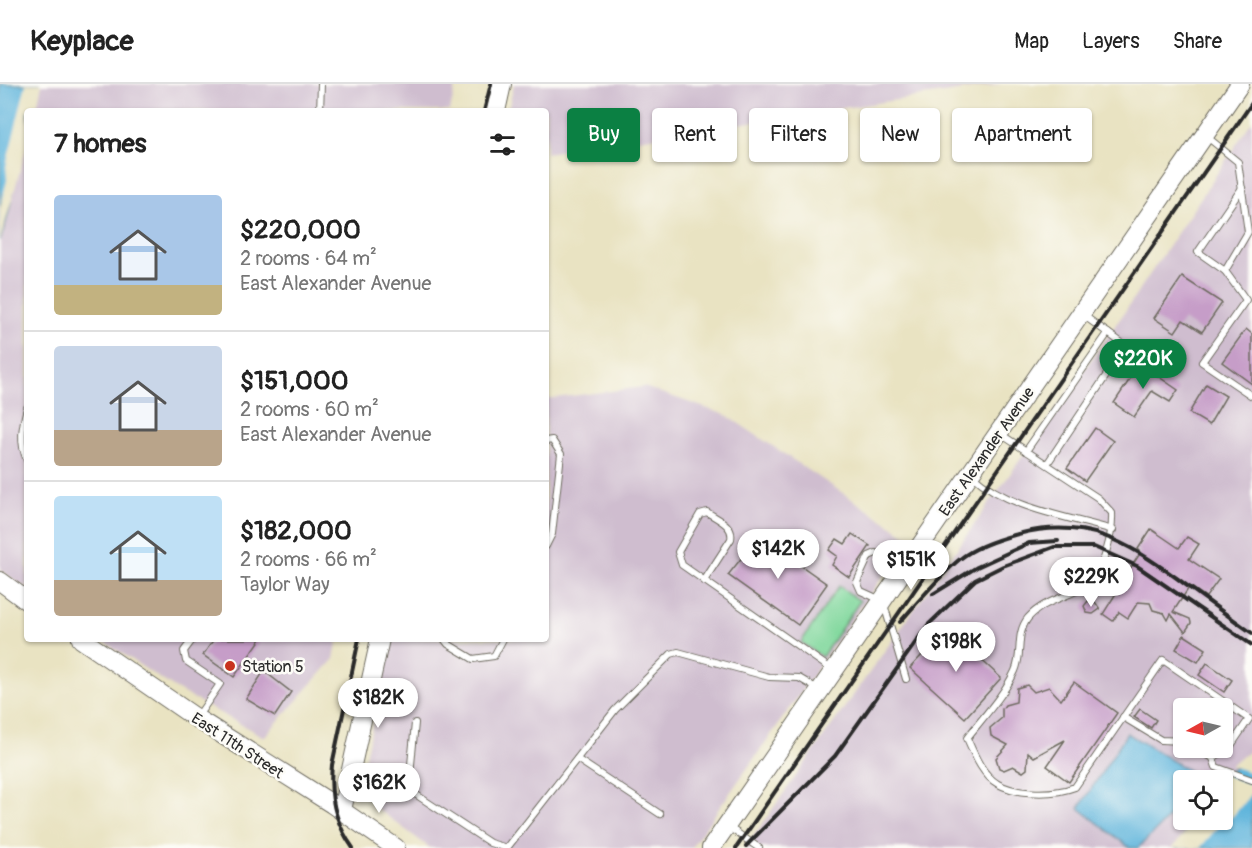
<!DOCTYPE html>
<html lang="en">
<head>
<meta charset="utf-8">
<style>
	body { margin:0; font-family:Pangolin,sans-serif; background:#f2f2f2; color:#222; height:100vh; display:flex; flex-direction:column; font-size:22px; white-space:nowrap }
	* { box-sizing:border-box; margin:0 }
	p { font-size:20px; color:#767676 }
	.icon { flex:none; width:33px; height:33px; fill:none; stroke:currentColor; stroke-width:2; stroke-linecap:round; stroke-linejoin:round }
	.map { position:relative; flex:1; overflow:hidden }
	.panel { position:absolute; left:24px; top:24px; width:525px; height:534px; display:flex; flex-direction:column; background:#fff; border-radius:6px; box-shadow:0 2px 4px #0004 }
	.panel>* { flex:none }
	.hud { position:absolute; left:567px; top:24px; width:570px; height:54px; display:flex; gap:12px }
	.needle { width:39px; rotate:262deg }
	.controls { position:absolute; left:1173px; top:614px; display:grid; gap:12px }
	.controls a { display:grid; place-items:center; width:60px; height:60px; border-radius:6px; background:#fff; box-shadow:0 2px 4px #0004; font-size:30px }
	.price { position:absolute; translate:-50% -51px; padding:0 14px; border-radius:21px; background:#fff; color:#222; font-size:20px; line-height:39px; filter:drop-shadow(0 2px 3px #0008) }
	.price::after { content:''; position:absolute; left:50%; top:36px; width:18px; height:14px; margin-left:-9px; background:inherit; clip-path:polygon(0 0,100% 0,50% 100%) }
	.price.on { background:#0b8043; color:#fff }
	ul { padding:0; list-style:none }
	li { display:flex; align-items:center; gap:18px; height:150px; padding:0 30px }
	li+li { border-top:2px solid #e0e0e0 }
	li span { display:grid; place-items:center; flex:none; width:168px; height:120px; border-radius:6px; color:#555 }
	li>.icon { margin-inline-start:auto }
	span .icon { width:72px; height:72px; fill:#fffc; stroke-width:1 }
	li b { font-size:26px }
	h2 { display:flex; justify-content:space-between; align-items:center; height:72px; padding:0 30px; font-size:26px }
	.chip { padding:0 21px; border-radius:6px; background:#fff; box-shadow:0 2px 4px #0004; font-size:21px; line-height:54px }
	.chip.on { background:#0b8043; color:#fff }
	header { display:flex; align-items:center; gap:36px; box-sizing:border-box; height:84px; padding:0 30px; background:#fff; border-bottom:2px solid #e0e0e0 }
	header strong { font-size:28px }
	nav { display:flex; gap:33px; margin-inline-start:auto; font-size:21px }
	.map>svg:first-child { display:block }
	.industrial { fill:#cfbdcf; fill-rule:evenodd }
	.green { fill:#7fd79b; stroke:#558163; stroke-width:1.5 }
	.water { fill:#60b5dc; stroke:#467084; stroke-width:1.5 }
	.pier { fill:#e9e3c2 }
	.building { fill:#c69dc8 }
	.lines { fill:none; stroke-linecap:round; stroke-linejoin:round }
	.lane-casing { stroke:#6e6b60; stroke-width:8 }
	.secondary-casing { stroke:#6e6b60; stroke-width:20 }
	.lane { stroke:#fff; stroke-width:6 }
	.secondary { stroke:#fff; stroke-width:18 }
	.rail { stroke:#2b2b2b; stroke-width:4 }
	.poi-dot { fill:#c8321e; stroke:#fdfcf7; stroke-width:2 }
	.labels { text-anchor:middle; stroke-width:5; stroke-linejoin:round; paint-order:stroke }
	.street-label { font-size:16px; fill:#2b2b2b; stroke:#fdfcf7 }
	.poi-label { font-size:16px; fill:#2b2b2b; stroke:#fdfcf7; text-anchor:start }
</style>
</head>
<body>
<header>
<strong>Keyplace</strong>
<nav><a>Map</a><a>Layers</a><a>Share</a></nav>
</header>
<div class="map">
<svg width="1252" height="764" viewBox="0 0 1252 764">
	<rect width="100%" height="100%" fill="#fdfcf7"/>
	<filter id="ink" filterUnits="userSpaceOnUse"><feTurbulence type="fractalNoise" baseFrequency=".0167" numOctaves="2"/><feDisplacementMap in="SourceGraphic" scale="12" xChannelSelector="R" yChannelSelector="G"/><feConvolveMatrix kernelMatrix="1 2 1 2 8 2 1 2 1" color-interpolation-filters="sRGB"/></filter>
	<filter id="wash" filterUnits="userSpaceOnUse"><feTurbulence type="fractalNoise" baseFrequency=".008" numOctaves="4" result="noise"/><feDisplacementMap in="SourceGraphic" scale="24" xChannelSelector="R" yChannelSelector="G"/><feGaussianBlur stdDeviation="1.35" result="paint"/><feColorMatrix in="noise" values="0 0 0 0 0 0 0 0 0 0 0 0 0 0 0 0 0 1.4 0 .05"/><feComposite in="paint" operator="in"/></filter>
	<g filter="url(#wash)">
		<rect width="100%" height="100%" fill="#e9e3c2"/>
		<g class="industrial">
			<polygon points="39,0 456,0 450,27 33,27"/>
			<polygon points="514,0 1002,0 546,69 546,27 508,27"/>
			<path d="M1252 37V669L1221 696H1184V735H1195L1175 764H745L1122 232ZM1184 624H1222V663H1184Z"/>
			<polygon points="27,49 27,505 0,486 0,157 8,134"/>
			<polygon points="644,303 726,331 910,454 691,764 430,764 375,723 364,678 392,555 546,555 546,315"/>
			<polygon points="100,555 338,555 334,575 264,653 176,605"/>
		</g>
		<polygon class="green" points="839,502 860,517 822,573 801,558"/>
		<g class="water">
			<path d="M0 0H39C17 49 19 106 0 157Z"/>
			<path d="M1127 649 1191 688 1188 696H1184C1184 725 1157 745 1138 764H1130L1079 724Z"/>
			<polygon points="1252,669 1252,764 1175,764 1195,735 1222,735 1224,692"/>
		</g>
		<g class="pier">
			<polygon points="26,0 42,0 36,27 27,27 27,62 0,157 0,124 7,96 6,82"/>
			<polygon points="1252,666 1252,689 1230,682 1236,676"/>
			<polygon points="1222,690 1252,701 1252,709 1233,732 1219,742 1200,764 1172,764 1184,750 1192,735 1222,735 1222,696 1218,696"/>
		</g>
		<g id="blocks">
			<g class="building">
				<polygon points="1182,193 1222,219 1202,248 1183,236 1175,248 1154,234"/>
				<polygon points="1246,245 1252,250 1252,300 1222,278"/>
				<polygon points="1140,280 1178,306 1170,318 1152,307 1134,333 1114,319"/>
				<polygon points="1206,300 1226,312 1209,341 1189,329"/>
				<polygon points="1095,344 1113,357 1085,397 1067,384"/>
				<polygon points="1151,445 1179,464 1187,453 1199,460 1189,475 1219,495 1206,513 1190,502 1173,528 1190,535 1191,539 1185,548 1171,530 1168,536 1164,529 1153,526 1150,519 1138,518 1128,534 1119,528 1113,537 1103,530 1122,500 1106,494 1106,485 1114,483 1124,494 1141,468 1138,465"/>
				<polygon points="852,450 870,462 849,493 832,481 837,472 829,466 837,455 845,460"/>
				<polygon points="759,452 827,500 798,541 728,491"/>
				<polygon points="1088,517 1095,518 1100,525 1093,530 1087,529 1084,522"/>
				<polygon points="947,544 1001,594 965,634 910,584"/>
				<polygon points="1184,551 1206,565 1198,578 1176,565"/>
				<polygon points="214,555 261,555 234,593 203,571"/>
				<polygon points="1207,579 1232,596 1224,608 1199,591"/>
				<polygon points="264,587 291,608 275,632 246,615"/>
				<polygon points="1074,598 1117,629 1069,698 1047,682 1065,656 1034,673 1028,668 1027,685 1023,688 1013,682 1004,686 999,684 996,674 1008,661 991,652 990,644 1002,634 1002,625 1005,621 1016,618 1017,604 1027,601 1034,608 1049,603 1061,616"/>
				<polygon points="1140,625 1156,636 1151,644 1134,633"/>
			</g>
		</g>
	</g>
	<g filter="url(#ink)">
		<use href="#blocks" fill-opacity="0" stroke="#6e6b60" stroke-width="1.5"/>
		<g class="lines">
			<defs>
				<g id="lane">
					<polyline points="320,27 321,0"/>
					<polyline points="1206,52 1238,78 1248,148 1225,187 1246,216 1202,278 1252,312"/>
					<polyline points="1225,187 1198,168 1242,104"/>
					<path d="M27 324C22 343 19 358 27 376"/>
					<path d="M999 349 1098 414 1112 429C1113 449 1104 487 1088 500 1070 514 1046 514 1028 534 1015 550 1023 570 1015 587 1004 611 984 632 967 654 974 670 982 691 998 700 1018 711 1054 711 1075 703L1163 576 1249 635 1230 663 1213 674 1194 663"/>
					<polyline points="546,357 552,356 561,370 552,450 546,462"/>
					<polyline points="1026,367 1108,249"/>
					<polyline points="1047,380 1126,262 1083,231"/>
					<path d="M972 391C1009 425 1066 432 1113 446"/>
					<polyline points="901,485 876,469 869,472 857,498 861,507 883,517 906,595"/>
					<path d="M704 497 731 455C734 441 717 435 707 428L700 430 678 468 682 481 831 585"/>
					<polyline points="193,555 184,567 186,577 220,600 198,632"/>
					<polyline points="444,555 448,560 473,575 494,572 503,555"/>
					<polyline points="1123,633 1161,656 1184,657"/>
					<polyline points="415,639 410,691 412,708 490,759 507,764"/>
					<polyline points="1213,674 1216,683 1252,696"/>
					<polyline points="577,675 660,730"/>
					<polyline points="727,742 759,764"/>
					<polyline points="507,764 615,626 671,570 678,568 769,593 799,594 818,605"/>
				</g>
				<g id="secondary">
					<polyline points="496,27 502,0"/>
					<polyline points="0,497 27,517"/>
					<polyline points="81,555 196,634 332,720 396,764"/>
					<polyline points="342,726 380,555"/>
					<polyline points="711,764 1240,0"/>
				</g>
			</defs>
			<use href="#lane" class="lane-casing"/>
			<use href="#secondary" class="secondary-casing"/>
			<use href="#lane" class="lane"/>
			<use href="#secondary" class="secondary"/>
			<g class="rail">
				<polyline points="484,27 491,0"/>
				<polyline points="933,510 977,483 1029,459 1058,457"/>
				<path d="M900 538C919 517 938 493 960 475 976 462 999 455 1018 450 1086 433 1125 457 1178 495 1202 513 1227 531 1252 549"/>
				<polyline points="746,762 835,672 928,541 975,496 1003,482 1054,463 1094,463 1137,482 1252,561"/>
				<path d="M353 764C335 739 329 711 332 681L359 555"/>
				<polyline points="736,764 1252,19"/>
			</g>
		</g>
	</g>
	<circle class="poi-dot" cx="230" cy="582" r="6"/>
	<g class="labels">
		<g class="street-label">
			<text transform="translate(986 367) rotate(-55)" y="6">East Alexander Avenue</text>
			<text transform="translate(238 661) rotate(33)" y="6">East 11th Street</text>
		</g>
		<g class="poi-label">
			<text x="242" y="588">Station 5</text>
		</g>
	</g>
</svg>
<div class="controls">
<a><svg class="needle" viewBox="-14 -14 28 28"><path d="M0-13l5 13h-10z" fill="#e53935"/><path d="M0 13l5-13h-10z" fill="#767676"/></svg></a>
<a><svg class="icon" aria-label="locate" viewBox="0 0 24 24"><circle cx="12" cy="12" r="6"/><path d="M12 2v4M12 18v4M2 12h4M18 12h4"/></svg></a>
</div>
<b class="price on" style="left:1143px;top:306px">$220K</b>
<b class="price" style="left:778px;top:496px">$142K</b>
<b class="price" style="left:911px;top:507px">$151K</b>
<b class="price" style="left:1091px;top:524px">$229K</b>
<b class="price" style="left:956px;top:589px">$198K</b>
<b class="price" style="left:378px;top:645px">$182K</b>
<b class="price" style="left:379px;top:730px">$162K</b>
<div class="hud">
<a class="chip on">Buy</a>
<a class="chip">Rent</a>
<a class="chip">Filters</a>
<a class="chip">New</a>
<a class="chip">Apartment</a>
</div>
<section class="panel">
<h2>7 homes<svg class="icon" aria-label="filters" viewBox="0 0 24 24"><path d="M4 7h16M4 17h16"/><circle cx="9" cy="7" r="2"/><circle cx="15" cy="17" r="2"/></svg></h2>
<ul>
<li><span style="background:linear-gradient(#a9c7e8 75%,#c2b280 0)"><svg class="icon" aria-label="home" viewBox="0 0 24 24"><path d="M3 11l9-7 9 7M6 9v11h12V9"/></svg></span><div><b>$220,000</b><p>2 rooms · 64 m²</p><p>East Alexander Avenue</p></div></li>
<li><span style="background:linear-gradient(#c9d6e8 70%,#b9a48a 0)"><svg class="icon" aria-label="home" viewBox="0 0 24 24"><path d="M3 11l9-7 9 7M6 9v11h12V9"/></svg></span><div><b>$151,000</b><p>2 rooms · 60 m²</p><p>East Alexander Avenue</p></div></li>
<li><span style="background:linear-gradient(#bfe0f5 70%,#b9a48a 0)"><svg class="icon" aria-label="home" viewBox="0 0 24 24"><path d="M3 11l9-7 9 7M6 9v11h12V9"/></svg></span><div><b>$182,000</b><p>2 rooms · 66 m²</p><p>Taylor Way</p></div></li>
</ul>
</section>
</div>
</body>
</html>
